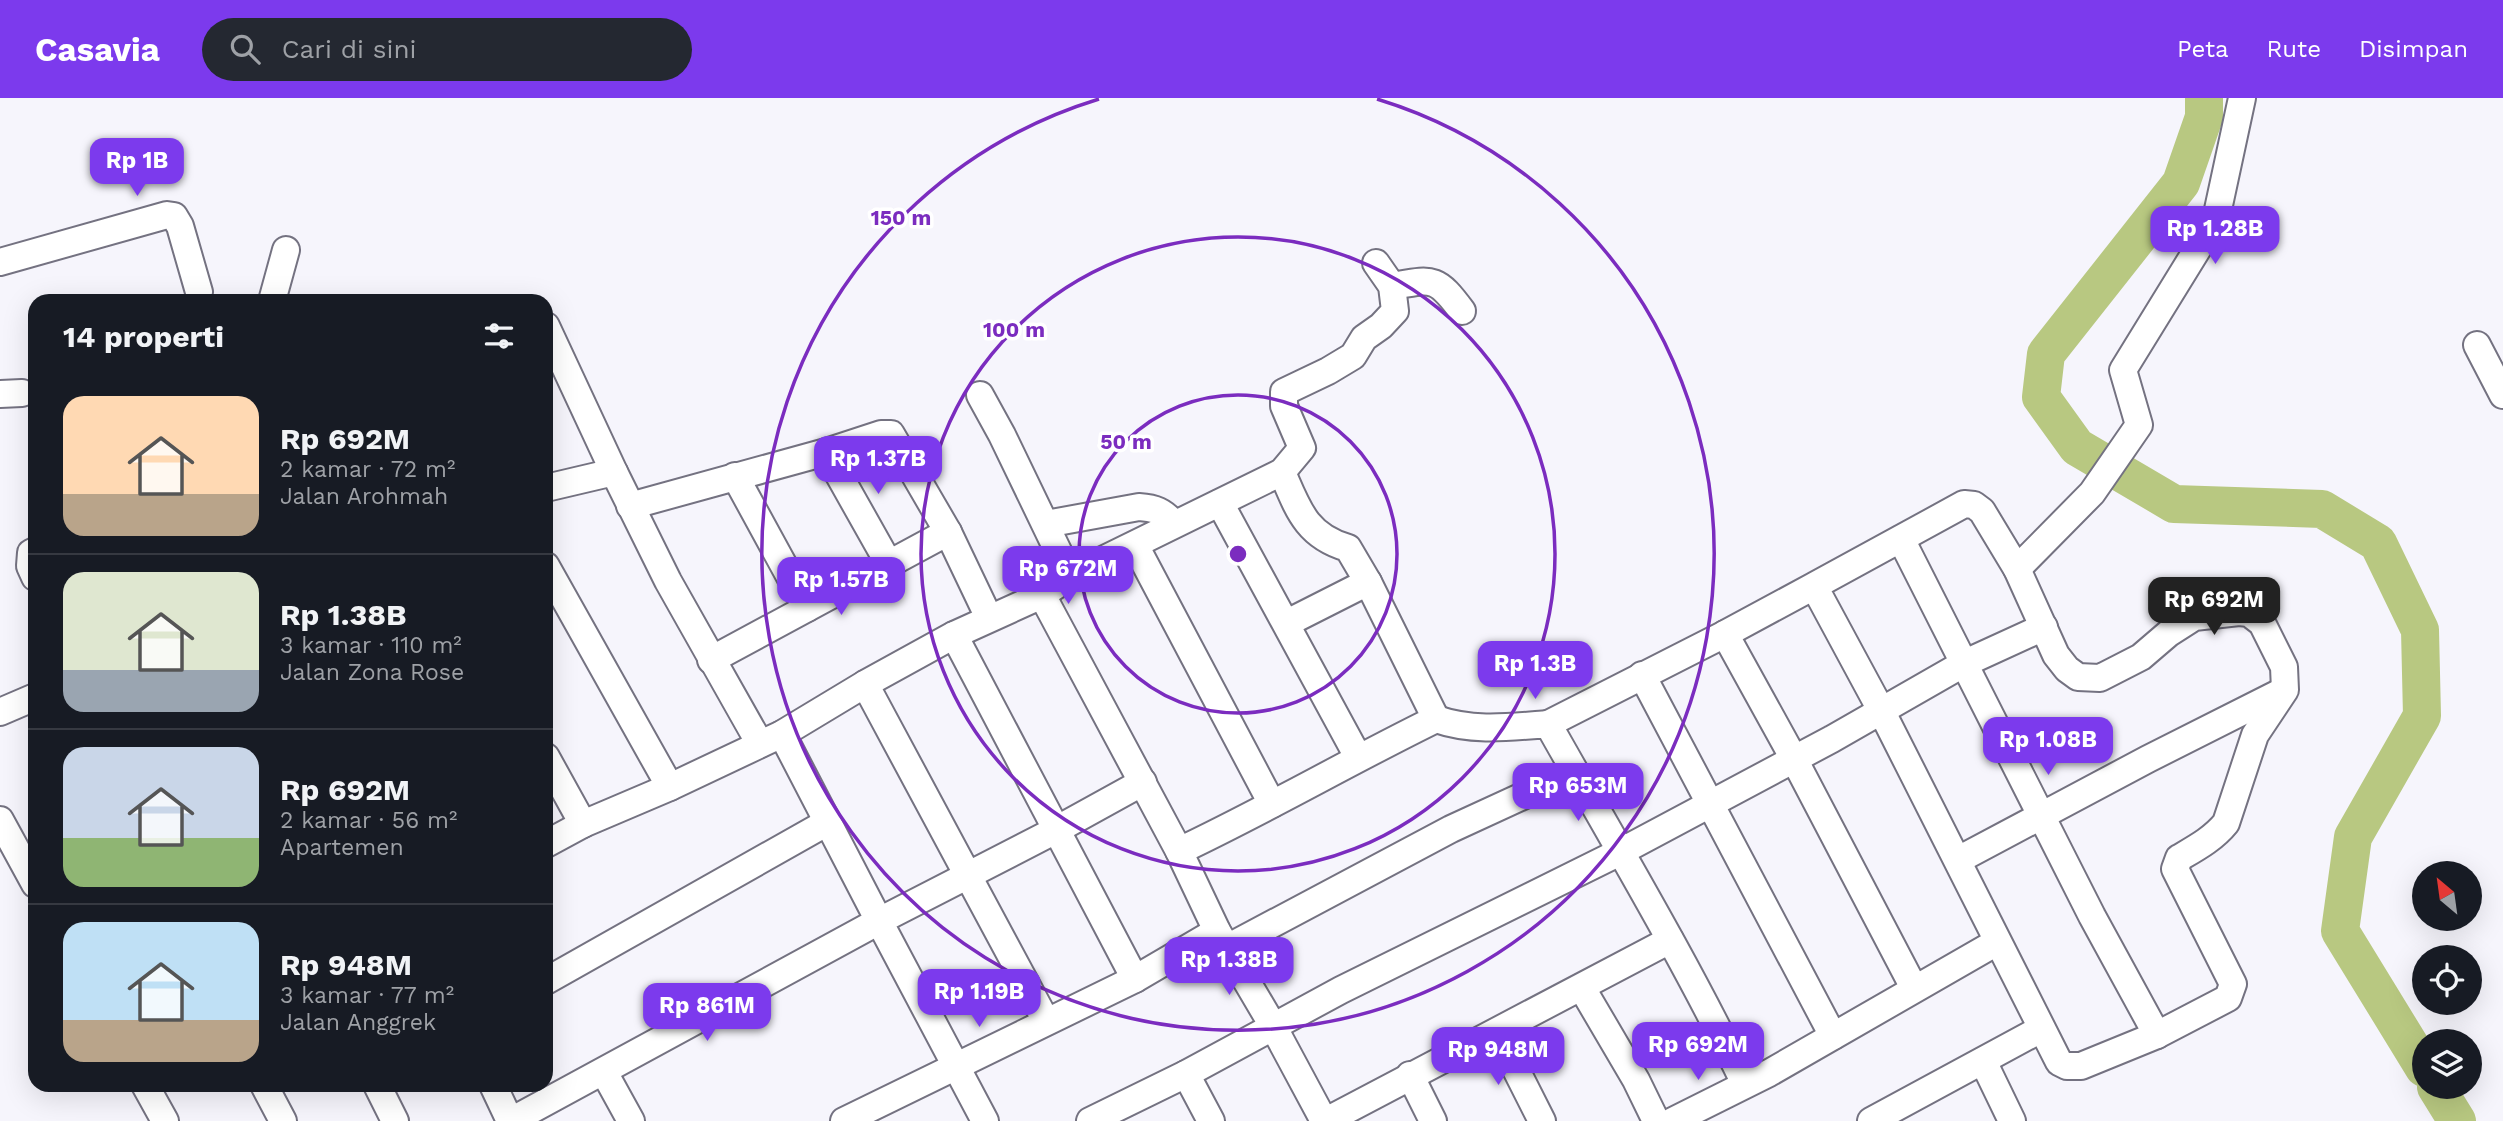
<!DOCTYPE html>
<html lang="id">
<head>
<meta charset="utf-8">
<style>
	body { margin:0; font-family:"Work Sans",sans-serif; background:#242831; color:#f1f3f6; height:100vh; display:flex; flex-direction:column; font-size:26px; white-space:nowrap }
	* { box-sizing:border-box; margin:0 }
	p { font-size:23px; color:#9ea1a6 }
	.icon { flex:none; width:38px; height:38px; fill:none; stroke:currentColor; stroke-width:2; stroke-linecap:round; stroke-linejoin:round }
	.map { position:relative; flex:1; overflow:hidden }
	.details { position:absolute; left:28px; top:196px; width:525px; height:798px; display:flex; flex-direction:column; background:#171b24; border-radius:21px; box-shadow:0 7px 28px #0002 }
	.details>* { flex:none }
	.needle { width:46px; rotate:331deg }
	.tools { position:absolute; left:2412px; top:763px; display:grid; gap:14px }
	.tools a { display:grid; place-items:center; width:70px; height:70px; border-radius:50%; background:#171b24; box-shadow:0 7px 28px #0002; font-size:35px }
	.price { position:absolute; translate:-50% -60px; padding:0 16px; border-radius:14px; background:#7c3aed; color:#fff; font-size:23px; line-height:46px; filter:drop-shadow(0 2px 4px #0008) }
	.price::after { content:''; position:absolute; left:50%; top:42px; width:21px; height:16px; margin-left:-10px; background:inherit; clip-path:polygon(0 0,100% 0,50% 100%) }
	.price.active { background:#222; color:#fff }
	ul { padding:0; list-style:none }
	li { display:flex; align-items:center; gap:21px; height:175px; padding:0 35px }
	li+li { border-top:2px solid #363941 }
	li span { display:grid; place-items:center; flex:none; width:196px; height:140px; border-radius:21px; color:#555 }
	li>.icon { margin-inline-start:auto }
	span .icon { width:84px; height:84px; fill:#fffc; stroke-width:1 }
	li b { font-size:30px }
	h2 { display:flex; justify-content:space-between; align-items:center; height:84px; padding:0 35px; font-size:30px }
	header { display:flex; align-items:center; gap:42px; box-sizing:border-box; height:98px; padding:0 35px; background:#7c3aed; color:#fff }
	header strong { font-size:33px }
	nav { display:flex; gap:38px; margin-inline-start:auto; font-size:24px }
	.search { width:490px; height:63px; background:#242831; display:flex; align-items:center; gap:18px; box-sizing:border-box; padding:0 24px; border-radius:38px; color:#9ea1a6; font-size:26px }
	.map>svg:first-child { display:block }
	.lines { fill:none; stroke-linecap:round; stroke-linejoin:round }
	.river { stroke:#b8c881; stroke-width:38 }
	.minor-casing { stroke:#747281; stroke-width:30 }
	.minor { stroke:#fff; stroke-width:26 }
	.ring { fill:none; stroke:#7b2cbf; stroke-width:3.5 }
	.centre { fill:#7b2cbf; stroke:#fff; stroke-width:3.5 }
	.ring-label { font-size:21px; text-anchor:middle; font-weight:bold; fill:#7b2cbf; stroke:#fff; stroke-width:7; stroke-linejoin:round; paint-order:stroke }
</style>
</head>
<body>
<header>
<strong>Casavia</strong>
<div class="search"><svg class="icon" aria-label="search" viewBox="0 0 24 24"><circle cx="10" cy="10" r="6"/><path d="M15 15l6 6"/></svg>Cari di sini</div>
<nav><a>Peta</a><a>Rute</a><a>Disimpan</a></nav>
</header>
<div class="map">
<svg width="2503" height="1023" viewBox="0 0 2503 1023">
	<rect width="100%" height="100%" fill="#f6f5fc"/>
	<g class="lines">
		<g class="river">
			<polyline points="2204,0 2204,19 2181,85 2046,256 2041,299 2077,349 2174,406 2322,411 2378,445 2420,532 2422,618 2353,739 2340,833 2424,970"/>
			<polyline points="2436,989 2457,1023"/>
		</g>
		<defs>
			<g id="minor">
				<polyline points="0,164 167,117 174,118 180,128 199,194"/>
				<path d="M1392 188C1433 181 1436 178 1462 213"/>
				<polyline points="272,203 286,152"/>
				<polyline points="546,228 614,374"/>
				<polyline points="2477,247 2503,297"/>
				<polyline points="0,296 22,295"/>
				<polyline points="980,297 1002,337 1070,478"/>
				<polyline points="826,354 889,466"/>
				<polyline points="735,378 807,510"/>
				<polyline points="546,390 614,374 668,483 760,646"/>
				<polyline points="1220,405 1358,659"/>
				<polyline points="630,408 826,354 881,336 891,336 948,434 989,520"/>
				<path d="M1046 426 1139 409C1155 410 1163 413 1174 426"/>
				<polyline points="1901,441 2092,818 2157,937"/>
				<polyline points="1135,447 1272,706"/>
				<polyline points="35,453 31,455 30,468 35,479"/>
				<polyline points="546,468 670,689"/>
				<polyline points="2017,471 2092,395 2139,327 2123,272 2216,121 2242,0"/>
				<path d="M1042 497 1179 753C1266 712 1350 663 1436 621L1368 484 1348 450C1306 438 1298 411 1282 374"/>
				<polyline points="1287,525 1368,484"/>
				<polyline points="1725,536 1794,661 1914,890"/>
				<polyline points="954,537 1135,881"/>
				<polyline points="711,562 948,434"/>
				<polyline points="1642,577 1833,938"/>
				<polyline points="865,586 1046,923"/>
				<polyline points="0,614 35,599"/>
				<path d="M1436 621C1473 634 1510 629 1548 626 1615 745 1686 863 1745 986"/>
				<path d="M1548 626 1725 536 1814 488 1882 614 2059 964 2067 968H2081L2157 937 2228 900 2233 886 2175 771 2179 760C2196 750 2213 741 2226 725L2255 637 2285 592 2284 569 2262 525 2249 515 2239 514 2194 519 2169 535 2141 559 2100 580 2078 579 2067 571 2056 557 2017 471 1982 413 1974 407 1964 406 1814 488"/>
				<polyline points="546,659 583,726"/>
				<polyline points="0,722 35,786"/>
				<polyline points="546,746 583,726 670,689 782,636 865,586 954,537 1042,497 1070,478 1282,374 1302,350 1284,308 1284,294 1328,273 1353,258 1364,240 1381,228 1395,213 1392,188 1376,165"/>
				<polyline points="1179,753 1217,833 1273,928 1324,1023"/>
				<polyline points="1958,762 2148,661 2283,593"/>
				<polyline points="1227,850 1451,731 1575,674"/>
				<polyline points="546,883 826,725"/>
				<polyline points="1582,890 1636,982 1656,1023"/>
				<polyline points="1497,934 1542,1023"/>
				<polyline points="1983,963 2012,1023"/>
				<polyline points="604,974 631,1023"/>
				<polyline points="1186,976 1211,1023"/>
				<polyline points="1410,977 1433,1023"/>
				<polyline points="145,987 165,1023"/>
				<polyline points="264,987 283,1023"/>
				<polyline points="377,987 395,1023"/>
				<polyline points="493,987 510,1023"/>
				<polyline points="511,1023 879,823 782,636"/>
				<polyline points="844,1023 1135,881 1217,833"/>
				<polyline points="985,1023 879,823 1056,732 1143,684"/>
				<polyline points="1090,1023 1186,976 1341,892 1622,753 1832,641 1963,566 2044,529"/>
				<polyline points="1326,1023 1670,842"/>
				<polyline points="1673,1023 1769,975 1997,844"/>
				<polyline points="1871,1023 2041,931"/>
			</g>
		</defs>
		<use href="#minor" class="minor-casing"/>
		<use href="#minor" class="minor"/>
	</g>
	<g class="ring">
		<circle cx="1238" cy="456" r="159"/>
		<circle cx="1238" cy="456" r="317"/>
		<path d="M1377 1A476 476 0 1 1 1099 1"/>
	</g>
	<circle cx="1238" cy="456" r="10" class="centre"/>
	<g class="ring-label">
		<text x="901" y="127">150 m</text>
		<text x="1014" y="239">100 m</text>
		<text x="1126" y="351">50 m</text>
	</g>
</svg>
<div class="tools">
<a><svg class="needle" viewBox="-14 -14 28 28"><path d="M0-13l5 13h-10z" fill="#e53935"/><path d="M0 13l5-13h-10z" fill="#9ea1a6"/></svg></a>
<a><svg class="icon" aria-label="locate" viewBox="0 0 24 24"><circle cx="12" cy="12" r="6"/><path d="M12 2v4M12 18v4M2 12h4M18 12h4"/></svg></a>
<a><svg class="icon" aria-label="layers" viewBox="0 0 24 24"><path d="M12 4l9 5-9 5-9-5zM3 14l9 5 9-5"/></svg></a>
</div>
<b class="price" style="left:137px;top:100px">Rp 1B</b>
<b class="price" style="left:2215px;top:168px">Rp 1.28B</b>
<b class="price" style="left:878px;top:398px">Rp 1.37B</b>
<b class="price" style="left:1068px;top:508px">Rp 672M</b>
<b class="price" style="left:841px;top:519px">Rp 1.57B</b>
<b class="price active" style="left:2214px;top:539px">Rp 692M</b>
<b class="price" style="left:1535px;top:603px">Rp 1.3B</b>
<b class="price" style="left:2048px;top:679px">Rp 1.08B</b>
<b class="price" style="left:1578px;top:725px">Rp 653M</b>
<b class="price" style="left:1229px;top:899px">Rp 1.38B</b>
<b class="price" style="left:979px;top:931px">Rp 1.19B</b>
<b class="price" style="left:707px;top:945px">Rp 861M</b>
<b class="price" style="left:1698px;top:984px">Rp 692M</b>
<b class="price" style="left:1498px;top:989px">Rp 948M</b>
<section class="details">
<h2>14 properti<svg class="icon" aria-label="filters" viewBox="0 0 24 24"><path d="M4 7h16M4 17h16"/><circle cx="9" cy="7" r="2"/><circle cx="15" cy="17" r="2"/></svg></h2>
<ul>
<li><span style="background:linear-gradient(#ffd9b3 70%,#b9a48a 0)"><svg class="icon" aria-label="home" viewBox="0 0 24 24"><path d="M3 11l9-7 9 7M6 9v11h12V9"/></svg></span><div><b>Rp 692M</b><p>2 kamar · 72 m²</p><p>Jalan Arohmah</p></div></li>
<li><span style="background:linear-gradient(#dfe7d0 70%,#9aa5b1 0)"><svg class="icon" aria-label="home" viewBox="0 0 24 24"><path d="M3 11l9-7 9 7M6 9v11h12V9"/></svg></span><div><b>Rp 1.38B</b><p>3 kamar · 110 m²</p><p>Jalan Zona Rose</p></div></li>
<li><span style="background:linear-gradient(#c9d6e8 65%,#8fb573 0)"><svg class="icon" aria-label="home" viewBox="0 0 24 24"><path d="M3 11l9-7 9 7M6 9v11h12V9"/></svg></span><div><b>Rp 692M</b><p>2 kamar · 56 m²</p><p>Apartemen</p></div></li>
<li><span style="background:linear-gradient(#bfe0f5 70%,#b9a48a 0)"><svg class="icon" aria-label="home" viewBox="0 0 24 24"><path d="M3 11l9-7 9 7M6 9v11h12V9"/></svg></span><div><b>Rp 948M</b><p>3 kamar · 77 m²</p><p>Jalan Anggrek</p></div></li>
</ul>
</section>
</div>
</body>
</html>
